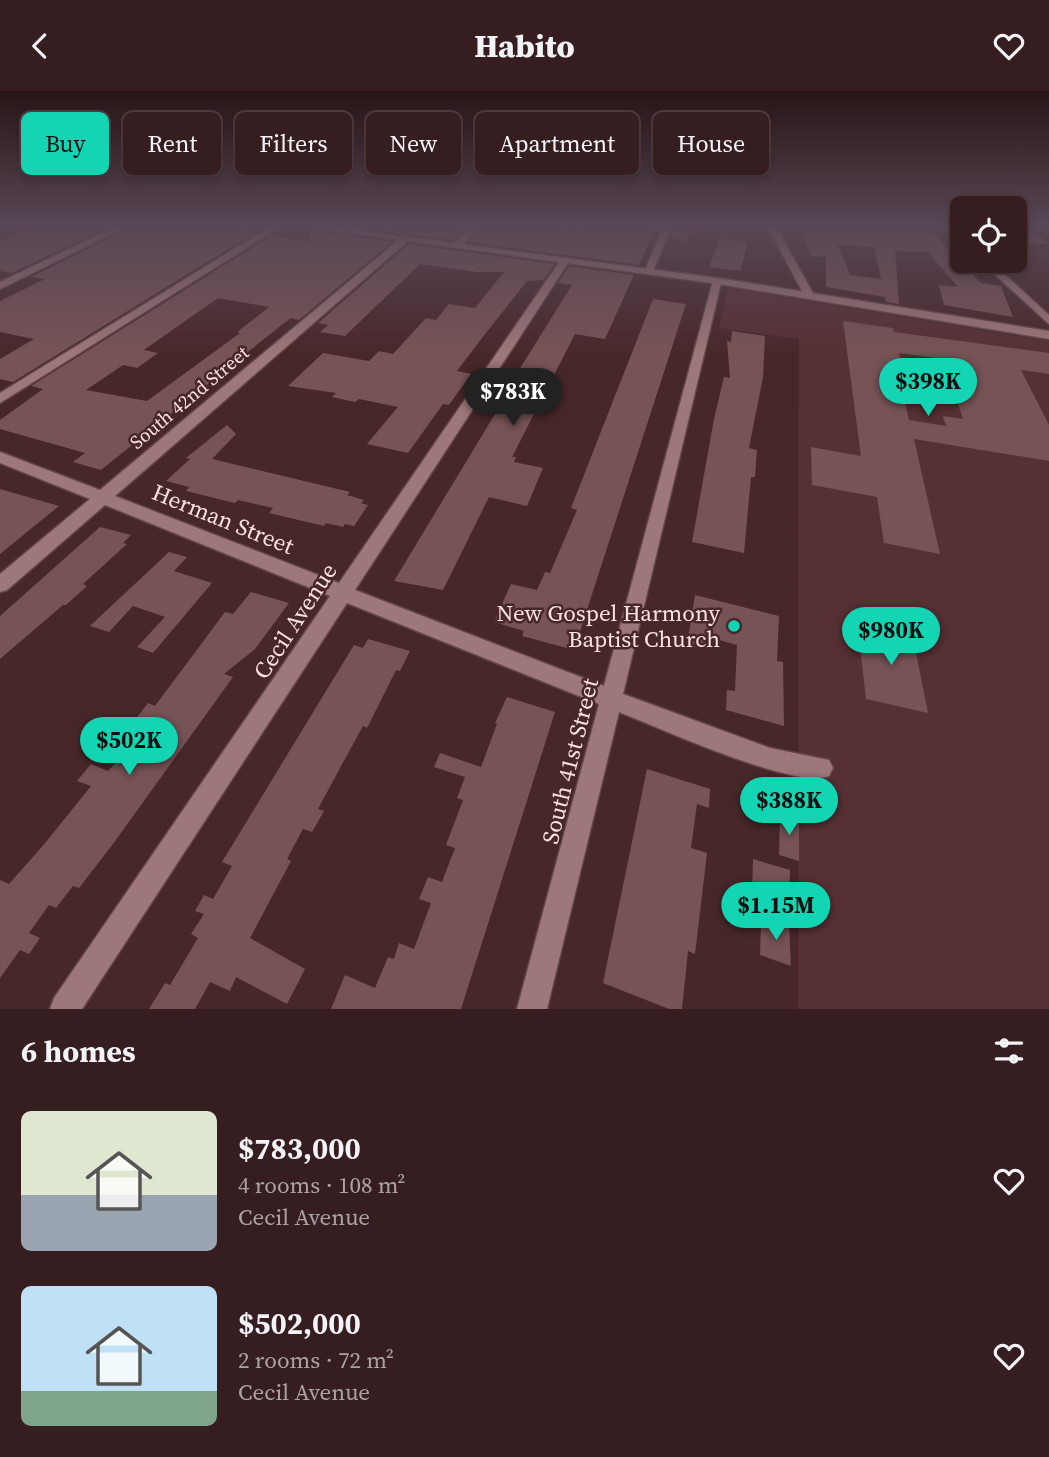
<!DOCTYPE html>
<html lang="en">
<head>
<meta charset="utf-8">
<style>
	body { margin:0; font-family:"Source Serif 4",serif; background:#3d2629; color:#f1f3f6; height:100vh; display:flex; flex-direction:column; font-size:26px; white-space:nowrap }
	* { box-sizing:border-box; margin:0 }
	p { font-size:23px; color:#aaa2a5 }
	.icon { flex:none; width:38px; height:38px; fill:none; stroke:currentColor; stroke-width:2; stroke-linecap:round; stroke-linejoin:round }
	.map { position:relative; height:918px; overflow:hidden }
	.panel { display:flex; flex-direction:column; background:#361d20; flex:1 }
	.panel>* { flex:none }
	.banner { position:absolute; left:21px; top:21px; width:1008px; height:63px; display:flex; gap:14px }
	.tools { position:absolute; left:950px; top:105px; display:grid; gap:14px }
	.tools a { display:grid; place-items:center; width:77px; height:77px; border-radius:10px; background:#361d20; box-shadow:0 4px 10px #0003,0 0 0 2px #503b3e; font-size:35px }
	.price { position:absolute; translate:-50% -60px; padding:0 16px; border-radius:24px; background:#13d5b3; color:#111; font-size:23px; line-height:46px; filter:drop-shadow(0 2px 4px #0008) }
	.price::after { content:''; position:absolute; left:50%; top:42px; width:21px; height:16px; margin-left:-10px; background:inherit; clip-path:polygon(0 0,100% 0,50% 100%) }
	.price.current { background:#222; color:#fff }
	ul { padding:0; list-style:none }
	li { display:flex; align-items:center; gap:21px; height:175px; padding:0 21px }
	li span { display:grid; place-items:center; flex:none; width:196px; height:140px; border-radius:10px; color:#555 }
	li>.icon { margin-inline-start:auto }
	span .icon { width:84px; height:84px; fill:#fffc; stroke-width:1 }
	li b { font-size:30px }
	h2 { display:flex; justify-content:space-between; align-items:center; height:84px; padding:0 21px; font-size:30px }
	.chip { padding:0 24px; border-radius:10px; background:#361d20; box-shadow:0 4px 10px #0003,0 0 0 2px #503b3e; font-size:24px; line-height:63px }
	.chip.current { background:#13d5b3; color:#111 }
	header { display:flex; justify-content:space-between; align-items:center; height:91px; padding:0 21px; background:#361d20; font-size:32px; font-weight:800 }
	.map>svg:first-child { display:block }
	.built { fill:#573034 }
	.building { fill:#775356; fill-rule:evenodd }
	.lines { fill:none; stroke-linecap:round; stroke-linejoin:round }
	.minor-casing { stroke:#614649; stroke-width:3 }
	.tertiary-casing { stroke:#614649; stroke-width:3 }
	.minor { fill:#9e777a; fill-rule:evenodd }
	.tertiary { fill:#9e777a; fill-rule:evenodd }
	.poi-dot { fill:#13d5b3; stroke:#48272a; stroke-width:2.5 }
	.labels { text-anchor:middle; stroke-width:5; stroke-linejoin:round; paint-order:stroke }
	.far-street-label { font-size:19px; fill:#f8e1e2; stroke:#48272a }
	.street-label { font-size:23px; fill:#f8e1e2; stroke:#48272a }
	.poi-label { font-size:23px; fill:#f8e1e2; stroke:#48272a; text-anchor:end }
</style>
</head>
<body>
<header><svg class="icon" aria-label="back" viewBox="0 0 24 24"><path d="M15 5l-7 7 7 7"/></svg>Habito<svg class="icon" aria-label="heart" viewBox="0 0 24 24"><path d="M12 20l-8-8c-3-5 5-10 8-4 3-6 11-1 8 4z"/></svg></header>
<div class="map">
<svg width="1049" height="918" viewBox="0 0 1049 918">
	<rect width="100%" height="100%" fill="#48272a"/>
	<polygon class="built" points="728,197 1049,250 1049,918 798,918 799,248 719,237"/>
	<g class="building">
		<polygon points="40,134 83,134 106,137 12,182 0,180 0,150"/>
		<polygon points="148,134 258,134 245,141 254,142 13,291 0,288 0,268 34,248 0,241 0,210 45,188 31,186 124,140 133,141"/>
		<polygon points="336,134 468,134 453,149"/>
		<polygon points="484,134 537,134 576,139 580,134 661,134 659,140 655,138 639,174 468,151"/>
		<polygon points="674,134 695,134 686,151 670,145"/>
		<path d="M800 134H918L928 137 981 192 1001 195 1013 226 944 214 939 194 958 196 928 161 895 160 899 213 886 211 885 206 826 196V166L811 165ZM838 154 874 156 881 188 850 184Z"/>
		<polygon points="1015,134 1027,134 1049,153 1015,151"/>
		<path d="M310 139 392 151 299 229 291 227 279 236 101 379 73 371 85 362 0 338V329L43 298 31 295 271 145 309 150ZM218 207 269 216 237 241 240 242 147 310 86 299 123 274 137 277 158 262 144 259Z"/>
		<polygon points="720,147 748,151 740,180 709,176"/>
		<polygon points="409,153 555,173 543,189 527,190 482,247 457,280 471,283 449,314 443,313 408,362 367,353 398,316 359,308 355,311 332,306 336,302 288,295 323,262 369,270 379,260 393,263 426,227 436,229 449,213 475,217 504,181 477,181 420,173 345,245 320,241 328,234 318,232"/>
		<polygon points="569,175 634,184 605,248 575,243 512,366 516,366 514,371 543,377 527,415 489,406 443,499 394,490 495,323 492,322 572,194 558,192"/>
		<polygon points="653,208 686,213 574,559 522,545 524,540 494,531 511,493 537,499 545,481 550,482 577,419 571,417"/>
		<path d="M843 230 893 237 894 241 1049 262V283L1021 279 1049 334V370L914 348 940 463 884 452 877 406 812 394 811 356 861 365ZM899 262 943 268 963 328 943 325 946 335 909 329 901 292 907 293Z"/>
		<polygon points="732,240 765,245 763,286 749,357 757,359 755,386 751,386 744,462 692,451 714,328 724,286 730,287 727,250 731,251"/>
		<polygon points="227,334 236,343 212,368 350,401 347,404 364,409 361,412 368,414 354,435 345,433 343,436 326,432 324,435 269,422 273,417 238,409 235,412 186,400 189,396 166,390 190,368 186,367"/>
		<polygon points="0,398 59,415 0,463"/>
		<polygon points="100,436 131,444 123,452 127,453 83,493 87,495 66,514 63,514 0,568 0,525"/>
		<polygon points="169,461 187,466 174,480 212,492 153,562 137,556 165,526 133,515 109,541 90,535"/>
		<polygon points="251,501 289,512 255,558 224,583 233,586 113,753 79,797 73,795 56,817 49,814 29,842 40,847 29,863 20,859 0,887 0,789 9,793 46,751 91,695 77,690 91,673 108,680 122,665 147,633 135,629 148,612 155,615 225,521 233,523"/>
		<polygon points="695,504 779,525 777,570 783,571 784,635 726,619 727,599 735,600 737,554 705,545 703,558 687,554"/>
		<polygon points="857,529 912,542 928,622 866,608"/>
		<polygon points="368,548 410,560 400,580 396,579 367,637 363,635 340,677 318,718 324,720 312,741 303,738 287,768 291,770 250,847 305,878 287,913 236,886 230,900 210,891 195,918 149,918 165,892 170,894 198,847 191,843 204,823 195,820 204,804 213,808 232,775 222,771 354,554 363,557"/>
		<polygon points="507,606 555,621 461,918 331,918 345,884 375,897 388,866 394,868 399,852 414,858 431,812 419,808 428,786 442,791 455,757 446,754 463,709 457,707 465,686 434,676 440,662 481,676 497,633 495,632"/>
		<polygon points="647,678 710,698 709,717 697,713 691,757 707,762 695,863 688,860 682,918 669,918 603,892"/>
		<polygon points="780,722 799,728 799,770 779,764"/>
		<polygon points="753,768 790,779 789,815 752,803"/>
		<polygon points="761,832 789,832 791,875 760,864"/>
	</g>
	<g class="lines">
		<defs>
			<g id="minor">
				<polygon points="119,134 130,134 0,198 0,191"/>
				<polygon points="273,134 283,134 0,312 0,302"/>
				<polygon points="472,134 481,134 459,157 453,157 453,153"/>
				<polygon points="664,134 672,134 653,180 644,182"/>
				<polygon points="767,134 775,134 814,204 813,206 804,204"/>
				<polygon points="943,134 952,134 962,144 962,152"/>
				<path d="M402 146 410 148 115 405 339 492 562 167H568L570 169 355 499 604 595 713 190 722 188 623 603 770 657 829 669 833 677 829 685C795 699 658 636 619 621L547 918H517L599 613 347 512 82 918H50L54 907 330 505 105 414 7 499 0 501V483L90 408 0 372V361L100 399Z"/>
				<polygon points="980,170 990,170 1049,224 1049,233"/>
			</g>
			<polygon id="tertiary" points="292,134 316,134 718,187 1049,240 1049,248 718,193"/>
		</defs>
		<use href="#minor" class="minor-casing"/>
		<use href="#tertiary" class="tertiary-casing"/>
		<use href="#minor" class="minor"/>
		<use href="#tertiary" class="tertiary"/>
	</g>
	<linearGradient id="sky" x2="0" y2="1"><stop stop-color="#281517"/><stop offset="0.51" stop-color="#584755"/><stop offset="1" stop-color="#584755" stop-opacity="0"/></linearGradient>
	<rect width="1049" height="263" fill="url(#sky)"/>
	<circle class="poi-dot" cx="734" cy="535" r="7"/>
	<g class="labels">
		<g class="far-street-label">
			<text transform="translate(189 306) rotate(-40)" y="7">South 42nd Street</text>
		</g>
		<g class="street-label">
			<text transform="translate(223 428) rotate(22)" y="8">Herman Street</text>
			<text transform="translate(295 530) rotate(-57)" y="8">Cecil Avenue</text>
			<text transform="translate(570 670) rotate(-76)" y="8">South 41st Street</text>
		</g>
		<g class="poi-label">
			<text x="720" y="530">New Gospel Harmony<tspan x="720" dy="26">Baptist Church</tspan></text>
		</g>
	</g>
</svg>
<div class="tools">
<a><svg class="icon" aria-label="locate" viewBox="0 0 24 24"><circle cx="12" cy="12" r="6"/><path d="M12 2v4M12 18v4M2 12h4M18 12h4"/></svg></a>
</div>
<b class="price" style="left:928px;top:327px">$398K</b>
<b class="price current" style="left:513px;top:337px">$783K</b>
<b class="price" style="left:891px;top:576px">$980K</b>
<b class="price" style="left:129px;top:686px">$502K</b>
<b class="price" style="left:789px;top:746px">$388K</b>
<b class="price" style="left:776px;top:851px">$1.15M</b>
<div class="banner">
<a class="chip current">Buy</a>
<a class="chip">Rent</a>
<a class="chip">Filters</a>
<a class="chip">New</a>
<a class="chip">Apartment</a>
<a class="chip">House</a>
</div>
</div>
<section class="panel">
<h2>6 homes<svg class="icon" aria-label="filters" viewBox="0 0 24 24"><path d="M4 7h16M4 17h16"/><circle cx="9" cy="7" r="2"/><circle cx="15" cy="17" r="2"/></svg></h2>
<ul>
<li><span style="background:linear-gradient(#dfe7d0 60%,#9aa5b1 0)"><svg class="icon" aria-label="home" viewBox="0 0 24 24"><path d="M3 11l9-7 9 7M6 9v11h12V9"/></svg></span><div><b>$783,000</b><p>4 rooms · 108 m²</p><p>Cecil Avenue</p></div><svg class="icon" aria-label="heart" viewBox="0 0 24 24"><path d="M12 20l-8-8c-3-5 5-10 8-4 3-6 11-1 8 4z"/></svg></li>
<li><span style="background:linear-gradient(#bfe0f5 75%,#7fa58c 0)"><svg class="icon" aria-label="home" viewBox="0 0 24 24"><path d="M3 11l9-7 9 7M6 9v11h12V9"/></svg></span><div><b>$502,000</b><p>2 rooms · 72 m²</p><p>Cecil Avenue</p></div><svg class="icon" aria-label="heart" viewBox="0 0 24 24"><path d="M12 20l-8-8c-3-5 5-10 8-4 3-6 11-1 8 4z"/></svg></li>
</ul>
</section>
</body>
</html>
